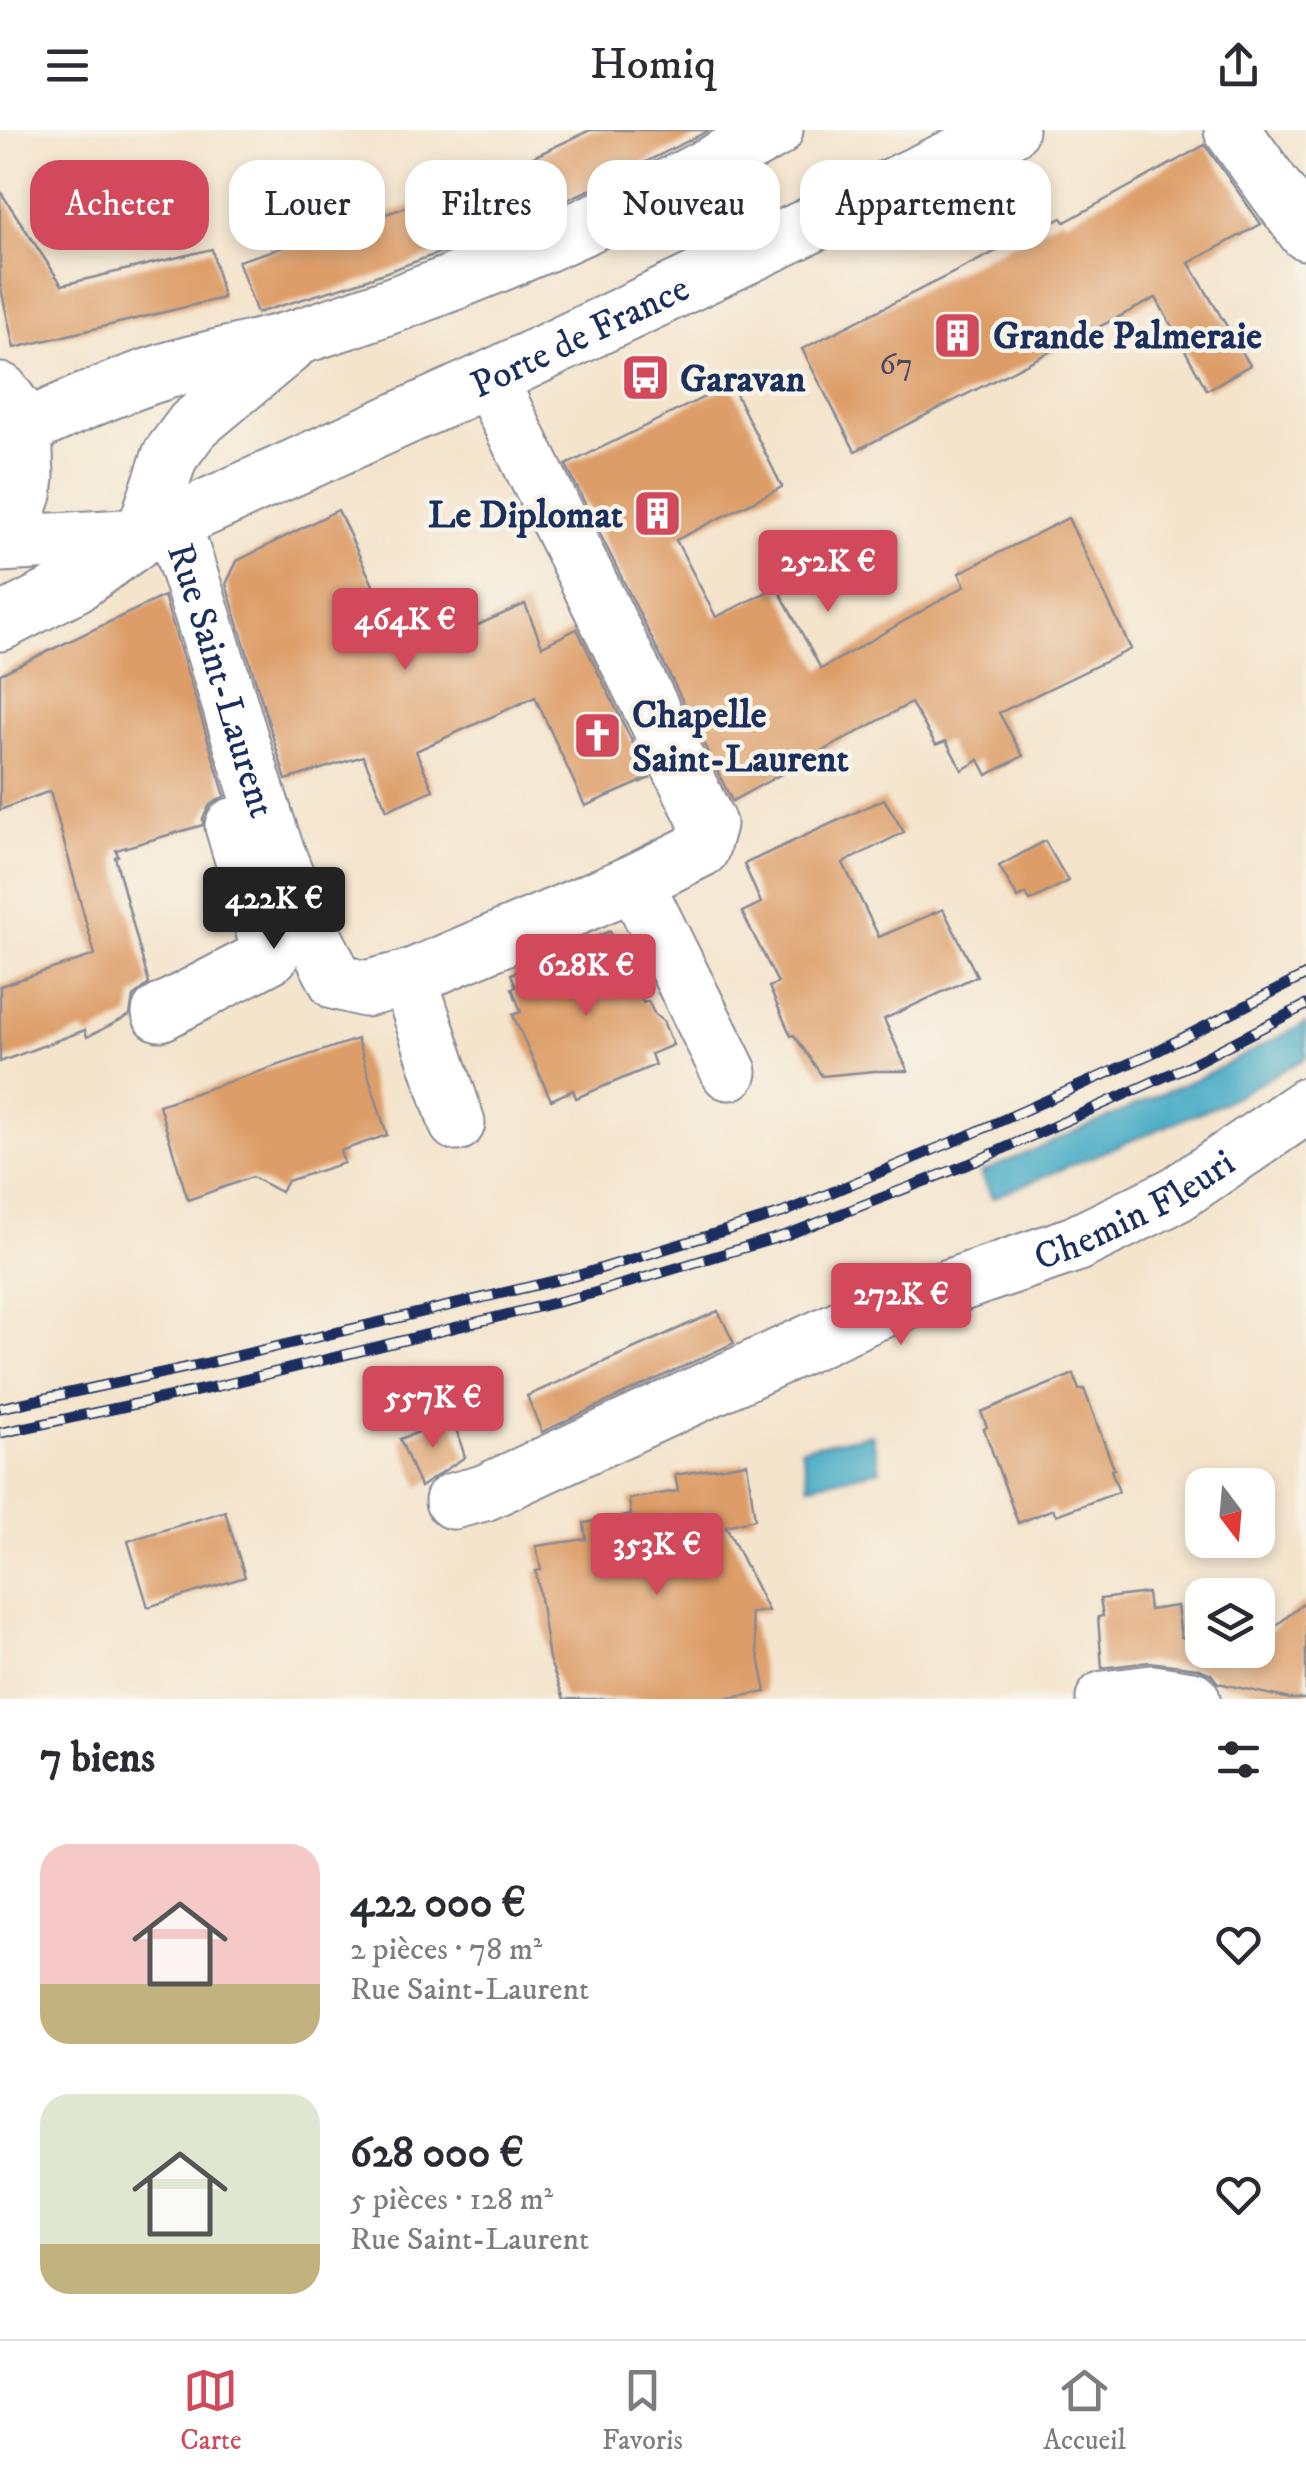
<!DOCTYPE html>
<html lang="fr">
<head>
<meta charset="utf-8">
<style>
	body { margin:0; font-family:"IM FELL DW Pica",serif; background:#f2f2f3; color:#2b2b33; height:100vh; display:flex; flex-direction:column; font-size:38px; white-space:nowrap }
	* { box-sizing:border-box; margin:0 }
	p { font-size:32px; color:#7c7c81 }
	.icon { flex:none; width:55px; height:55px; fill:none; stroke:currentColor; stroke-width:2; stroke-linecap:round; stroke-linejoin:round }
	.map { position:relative; height:1569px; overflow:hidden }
	.sheet { display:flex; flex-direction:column; background:#fff; flex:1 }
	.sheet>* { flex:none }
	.guide { position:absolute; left:30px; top:30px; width:1248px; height:90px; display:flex; gap:20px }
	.needle { width:65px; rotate:164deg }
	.controls { position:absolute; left:1185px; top:1338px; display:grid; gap:20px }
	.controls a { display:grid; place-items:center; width:90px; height:90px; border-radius:20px; background:#fff; box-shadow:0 5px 15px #0003; font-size:50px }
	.price { position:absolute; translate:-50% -85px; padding:0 22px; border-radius:10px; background:#d1495b; color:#fff; font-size:32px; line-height:65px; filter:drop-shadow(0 2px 5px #0008) }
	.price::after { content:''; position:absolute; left:50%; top:60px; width:30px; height:22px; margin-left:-15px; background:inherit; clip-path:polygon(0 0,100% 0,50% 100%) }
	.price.active { background:#222; color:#fff }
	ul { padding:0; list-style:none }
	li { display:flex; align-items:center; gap:30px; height:250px; padding:0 40px }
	li span { display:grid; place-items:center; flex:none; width:280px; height:200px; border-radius:30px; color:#555 }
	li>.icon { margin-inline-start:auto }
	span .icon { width:120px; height:120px; fill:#fffc; stroke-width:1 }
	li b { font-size:42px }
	h2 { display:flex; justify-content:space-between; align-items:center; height:120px; padding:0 40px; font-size:42px }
	.chip { padding:0 35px; border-radius:30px; background:#fff; box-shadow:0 5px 15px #0003; font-size:35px; line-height:90px }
	.chip.active { background:#d1495b; color:#fff }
	header { display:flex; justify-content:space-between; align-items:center; height:130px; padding:0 40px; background:#fff; font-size:45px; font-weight:600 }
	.menu { display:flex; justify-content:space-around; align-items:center; height:140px; border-top:2px solid #e1e1e2; background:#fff; font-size:28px; color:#7c7c81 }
	.menu a { display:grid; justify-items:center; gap:5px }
	.menu .active { color:#d1495b }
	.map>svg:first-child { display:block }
	.water { fill:#46acc6; stroke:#306e92; stroke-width:2.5 }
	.building { fill:#dd9d68 }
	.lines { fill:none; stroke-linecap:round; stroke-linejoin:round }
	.minor-casing { stroke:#888a95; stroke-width:59 }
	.major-casing { stroke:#888a95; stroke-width:59 }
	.minor { stroke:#fff; stroke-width:55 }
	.major { stroke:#fff; stroke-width:55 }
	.rail-casing { stroke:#1b2f5e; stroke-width:11 }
	.rail { stroke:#f7f3e8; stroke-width:8; stroke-dasharray:22; stroke-linecap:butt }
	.labels { text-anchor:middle; stroke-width:9; stroke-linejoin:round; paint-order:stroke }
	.number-label { font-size:32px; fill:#4c4a60 }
	.poi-label { font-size:38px; font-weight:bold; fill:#1b2f5e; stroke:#f7f3e8; text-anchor:start }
	.street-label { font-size:38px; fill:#1b2f5e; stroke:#f7f3e8 }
</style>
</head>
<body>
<header><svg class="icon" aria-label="menu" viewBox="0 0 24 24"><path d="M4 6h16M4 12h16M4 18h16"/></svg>Homiq<svg class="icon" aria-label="share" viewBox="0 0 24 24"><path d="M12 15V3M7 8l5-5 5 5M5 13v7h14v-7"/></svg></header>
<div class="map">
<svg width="1306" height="1569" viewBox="0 0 1306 1569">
	<rect width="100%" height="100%" fill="#f7f3e8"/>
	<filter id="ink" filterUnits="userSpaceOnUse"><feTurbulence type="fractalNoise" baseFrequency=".01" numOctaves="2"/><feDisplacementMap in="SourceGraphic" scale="20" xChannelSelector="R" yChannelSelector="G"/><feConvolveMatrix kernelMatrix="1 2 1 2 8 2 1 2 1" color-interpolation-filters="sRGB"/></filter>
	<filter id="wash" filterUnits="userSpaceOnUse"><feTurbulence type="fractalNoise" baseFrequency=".0048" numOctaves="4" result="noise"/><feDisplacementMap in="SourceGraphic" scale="40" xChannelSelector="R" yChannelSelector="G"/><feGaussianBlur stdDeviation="2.25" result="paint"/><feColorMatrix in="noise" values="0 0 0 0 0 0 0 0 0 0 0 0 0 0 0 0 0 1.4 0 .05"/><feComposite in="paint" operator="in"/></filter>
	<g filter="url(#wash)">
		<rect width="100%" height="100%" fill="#f4e4cc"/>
		<g class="water">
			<polygon points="1306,893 1306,928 1222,973 992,1068 981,1043 1207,944"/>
			<polygon points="872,1304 880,1340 809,1355 801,1318"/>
		</g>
		<g id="blocks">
			<g class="building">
				<polygon points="590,0 710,0 589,60 472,111 356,153 257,183 238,131 340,100 487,49"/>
				<polygon points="1205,15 1261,94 1189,133 1250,235 1207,260 1156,168 855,321 802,219 1062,88 1065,92"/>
				<polygon points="0,61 62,155 212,119 223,168 14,218 0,154"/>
				<polygon points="731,254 782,357 676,410 716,487 777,457 821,539 965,456 959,443 1068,388 1131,519 999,583 1023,626 987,645 979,630 962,640 946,611 936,615 911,573 732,671 566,335"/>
				<polygon points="338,380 378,466 399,465 427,487 439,512 525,474 542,516 577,499 650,648 585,676 535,567 416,621 433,660 387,680 363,626 286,650 226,454 237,431"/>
				<polygon points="164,466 225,666 210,675 203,688 203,695 116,720 118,726 115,727 149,854 133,867 130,885 87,907 85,900 0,932 0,856 95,825 50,661 0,680 0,544"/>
				<polygon points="884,669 904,702 843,733 879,807 943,779 977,846 884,889 908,941 874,941 822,946 794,905 791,906 769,857 778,853 742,782 761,773 744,734"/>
				<polygon points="1045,711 1068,751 1030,771 1026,764 1018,768 999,736"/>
				<polygon points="610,801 614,811 616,810 643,873 648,871 655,885 663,891 673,915 651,924 655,935 576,968 573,960 551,970 513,885 521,882 512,858 516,857 511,844"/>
				<polygon points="357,909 387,1005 340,1021 344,1033 287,1051 281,1062 252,1047 188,1070 159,975"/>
				<polygon points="718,1181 734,1213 542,1302 527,1266"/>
				<polygon points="1074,1244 1079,1260 1084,1259 1114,1339 1111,1340 1119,1362 1056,1385 1053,1379 1018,1393 984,1299 987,1297 981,1282"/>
				<polygon points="453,1289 465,1327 420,1357 400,1309"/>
				<polygon points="747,1333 755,1389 726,1396 768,1481 750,1483 766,1562 723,1569 564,1569 549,1529 536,1441 541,1440 536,1416 586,1409 584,1393 631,1385 629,1369 678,1361 675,1345"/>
				<polygon points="225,1381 245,1447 148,1477 128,1411"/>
				<polygon points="1147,1463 1149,1480 1177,1476 1181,1507 1202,1513 1202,1520 1231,1520 1243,1523 1246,1520 1258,1520 1258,1511 1306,1471 1306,1569 1290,1569 1218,1553 1211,1544 1197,1538 1149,1532 1102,1538 1098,1487 1103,1486 1100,1469"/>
			</g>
		</g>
	</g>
	<g filter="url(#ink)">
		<use href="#blocks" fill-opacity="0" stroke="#888a95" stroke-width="2.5"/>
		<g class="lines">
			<defs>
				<g id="minor">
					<polyline points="1232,0 1306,102"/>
					<path id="s1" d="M172 393C211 500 238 612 276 720 292 765 315 809 337 852L365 859 409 848 635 752 701 719 708 694 489 249"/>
					<polyline points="635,752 729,942"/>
					<polyline points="409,848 457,993"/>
					<polyline points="160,883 271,825 233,696"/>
					<path id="s2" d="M453 1371 484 1363 874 1183 1075 1114 1177 1064 1306 976"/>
					<polyline points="1104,1569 1152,1563 1192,1569"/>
				</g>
				<g id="major">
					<polyline points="1,261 18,284 24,299 26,347 24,364 7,412"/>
					<path d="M0 310C55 284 111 258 169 240 212 227 258 219 301 206 465 154 625 84 775 0"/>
					<polyline points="143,406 170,326 193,295 288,216"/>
					<polyline points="0,414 143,406"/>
					<path id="s3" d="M0 493 76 454 143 406 489 249 1010 0"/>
				</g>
			</defs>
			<use href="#minor" class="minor-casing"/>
			<use href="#major" class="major-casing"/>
			<use href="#minor" class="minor"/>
			<use href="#major" class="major"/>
			<defs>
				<g id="rail">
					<polyline points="0,1278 208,1233 583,1144 782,1083 969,1005 1157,921 1306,845"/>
					<polyline points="0,1303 215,1257 594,1163 786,1105 976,1031 1188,936 1306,875"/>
				</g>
			</defs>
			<use href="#rail" class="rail-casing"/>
			<use href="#rail" class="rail"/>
		</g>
	</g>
	<defs>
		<symbol id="building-square" viewBox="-11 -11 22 22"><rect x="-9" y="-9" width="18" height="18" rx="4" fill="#d1495b" stroke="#f7f3e8"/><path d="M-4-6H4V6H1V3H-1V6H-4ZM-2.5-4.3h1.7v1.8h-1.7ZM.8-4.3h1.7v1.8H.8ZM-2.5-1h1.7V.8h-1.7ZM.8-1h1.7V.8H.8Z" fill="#fff"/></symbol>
		<symbol id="bus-square" viewBox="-11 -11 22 22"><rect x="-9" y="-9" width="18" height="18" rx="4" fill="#d1495b" stroke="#f7f3e8"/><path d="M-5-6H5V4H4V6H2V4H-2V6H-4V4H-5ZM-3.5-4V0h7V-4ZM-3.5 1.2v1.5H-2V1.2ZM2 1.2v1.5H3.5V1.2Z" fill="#fff"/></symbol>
		<symbol id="church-square" viewBox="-11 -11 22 22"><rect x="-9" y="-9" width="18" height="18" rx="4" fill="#d1495b" stroke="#f7f3e8"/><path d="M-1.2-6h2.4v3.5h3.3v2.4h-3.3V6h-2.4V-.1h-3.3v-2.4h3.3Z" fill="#fff"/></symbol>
	</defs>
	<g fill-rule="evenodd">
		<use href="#building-square" x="930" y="178" width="55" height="55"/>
		<use href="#bus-square" x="618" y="220" width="55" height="55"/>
		<use href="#building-square" x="630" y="356" width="55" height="55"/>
		<use href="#church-square" x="570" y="578" width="55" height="55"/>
	</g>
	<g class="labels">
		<g class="number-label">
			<text x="896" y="244">67</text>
		</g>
		<g class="poi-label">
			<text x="993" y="218">Grande Palmeraie</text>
			<text x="680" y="261">Garavan</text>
			<text x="623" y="397" text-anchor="end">Le Diplomat</text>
			<text x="632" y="597">Chapelle<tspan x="632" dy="44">Saint-Laurent</tspan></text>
		</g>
		<g class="street-label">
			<text dy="13" stroke="none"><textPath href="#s3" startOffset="648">Porte de France</textPath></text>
			<text dy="13" stroke="none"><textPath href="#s1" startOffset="165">Rue Saint-Laurent</textPath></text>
			<text dy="13" stroke="none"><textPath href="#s2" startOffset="742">Chemin Fleuri</textPath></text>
		</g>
	</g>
</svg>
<div class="controls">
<a><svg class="needle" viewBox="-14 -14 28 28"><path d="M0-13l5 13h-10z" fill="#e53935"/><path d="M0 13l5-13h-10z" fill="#7c7c81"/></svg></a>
<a><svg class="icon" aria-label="layers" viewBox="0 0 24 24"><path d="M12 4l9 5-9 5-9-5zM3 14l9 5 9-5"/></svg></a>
</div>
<b class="price" style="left:828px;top:485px">252K €</b>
<b class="price" style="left:405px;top:543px">464K €</b>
<b class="price active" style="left:274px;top:822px">422K €</b>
<b class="price" style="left:586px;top:889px">628K €</b>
<b class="price" style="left:901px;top:1218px">272K €</b>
<b class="price" style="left:433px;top:1321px">557K €</b>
<b class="price" style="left:657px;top:1468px">353K €</b>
<div class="guide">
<a class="chip active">Acheter</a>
<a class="chip">Louer</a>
<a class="chip">Filtres</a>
<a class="chip">Nouveau</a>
<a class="chip">Appartement</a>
</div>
</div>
<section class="sheet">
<h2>7 biens<svg class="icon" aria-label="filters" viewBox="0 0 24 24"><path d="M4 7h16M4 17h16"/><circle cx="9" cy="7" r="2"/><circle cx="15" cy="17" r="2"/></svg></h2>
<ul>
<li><span style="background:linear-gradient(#f6c9c9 70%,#c2b280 0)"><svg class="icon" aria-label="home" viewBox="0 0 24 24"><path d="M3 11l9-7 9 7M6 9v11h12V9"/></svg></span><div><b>422 000 €</b><p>2 pièces · 78 m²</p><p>Rue Saint-Laurent</p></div><svg class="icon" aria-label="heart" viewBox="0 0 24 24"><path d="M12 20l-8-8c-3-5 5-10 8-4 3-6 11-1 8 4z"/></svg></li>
<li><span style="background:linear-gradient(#dfe7d0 75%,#c2b280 0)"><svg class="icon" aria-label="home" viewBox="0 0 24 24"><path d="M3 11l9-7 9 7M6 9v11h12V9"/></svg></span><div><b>628 000 €</b><p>5 pièces · 128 m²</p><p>Rue Saint-Laurent</p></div><svg class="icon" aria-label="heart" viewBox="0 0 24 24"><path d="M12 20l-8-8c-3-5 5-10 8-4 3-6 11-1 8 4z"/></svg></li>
</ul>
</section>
<nav class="menu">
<a class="active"><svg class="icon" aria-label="map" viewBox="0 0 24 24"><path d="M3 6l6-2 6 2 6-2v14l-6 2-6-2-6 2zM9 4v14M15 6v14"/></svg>Carte</a>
<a><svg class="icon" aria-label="saved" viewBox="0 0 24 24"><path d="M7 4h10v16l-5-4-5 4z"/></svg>Favoris</a>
<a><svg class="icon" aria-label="home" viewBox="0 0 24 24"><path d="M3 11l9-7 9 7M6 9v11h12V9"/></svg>Accueil</a>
</nav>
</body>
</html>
